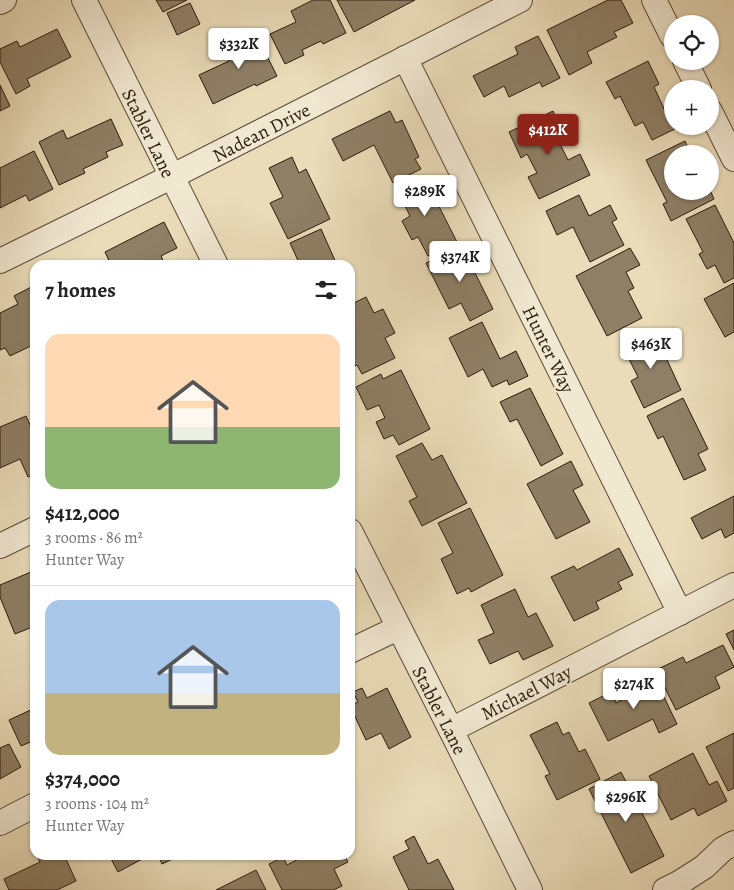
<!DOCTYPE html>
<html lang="en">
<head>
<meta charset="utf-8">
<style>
	body { margin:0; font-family:Alegreya,serif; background:#f6f6f6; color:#222; height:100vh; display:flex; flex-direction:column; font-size:19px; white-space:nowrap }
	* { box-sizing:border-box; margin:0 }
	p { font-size:16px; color:#767676 }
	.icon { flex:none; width:28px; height:28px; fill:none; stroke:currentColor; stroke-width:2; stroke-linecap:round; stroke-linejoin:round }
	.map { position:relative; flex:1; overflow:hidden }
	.drawer { position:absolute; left:30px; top:260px; width:325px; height:600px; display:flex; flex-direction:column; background:#fff; border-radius:15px; box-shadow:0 1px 4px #0004 }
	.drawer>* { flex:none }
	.fabs { position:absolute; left:664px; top:15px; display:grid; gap:10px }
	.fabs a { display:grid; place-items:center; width:55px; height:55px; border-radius:50%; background:#fff; box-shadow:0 1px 4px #0004; font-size:25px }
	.price { position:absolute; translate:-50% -42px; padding:0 11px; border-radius:5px; background:#fff; color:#222; font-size:16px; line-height:32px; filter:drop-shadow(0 1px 2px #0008) }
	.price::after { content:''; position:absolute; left:50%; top:30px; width:15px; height:11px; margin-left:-8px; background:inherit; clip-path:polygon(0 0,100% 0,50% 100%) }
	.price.current { background:#8f2418; color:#fff }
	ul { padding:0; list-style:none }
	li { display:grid; align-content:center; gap:10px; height:265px; padding:0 15px }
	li+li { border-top:1px solid #e0e0e0 }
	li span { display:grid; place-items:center; height:155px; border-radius:15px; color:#555 }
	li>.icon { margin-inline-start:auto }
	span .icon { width:90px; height:90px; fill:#fffc; stroke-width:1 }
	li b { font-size:21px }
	h2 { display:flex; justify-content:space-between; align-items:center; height:60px; padding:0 15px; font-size:21px }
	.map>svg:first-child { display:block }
	.building { fill:#8e7f65; stroke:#2a1a0b }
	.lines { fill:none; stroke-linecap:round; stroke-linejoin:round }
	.minor-casing { stroke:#5a4a36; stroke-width:26 }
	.minor { stroke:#f1e8d2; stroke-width:24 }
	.labels { text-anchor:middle; stroke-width:4; stroke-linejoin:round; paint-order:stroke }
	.street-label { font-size:19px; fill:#2a1a0b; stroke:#f1e8d2 }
</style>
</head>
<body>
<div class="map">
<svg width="734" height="890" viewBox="0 0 734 890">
	<rect width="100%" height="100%" fill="#eadcb9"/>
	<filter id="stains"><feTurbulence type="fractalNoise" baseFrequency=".004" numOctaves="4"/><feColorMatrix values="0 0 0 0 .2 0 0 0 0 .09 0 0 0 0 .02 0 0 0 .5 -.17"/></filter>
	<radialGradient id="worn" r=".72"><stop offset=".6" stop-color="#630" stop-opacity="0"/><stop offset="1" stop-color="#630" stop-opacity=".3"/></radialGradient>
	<g class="building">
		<polygon points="156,0 187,0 163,12"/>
		<polygon points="313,0 330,0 346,33 323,44 321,41 302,50 304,55 285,64 270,34 296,22 291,11"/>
		<polygon points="337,0 415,0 354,32"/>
		<polygon points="608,0 621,0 633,23 614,32 617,37 587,52 592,63 569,75 547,30"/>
		<polygon points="190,3 200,24 177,35 167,13"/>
		<polygon points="57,29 71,57 27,79 30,86 16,94 0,62 0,49 17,41 20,47"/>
		<polygon points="254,30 277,76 256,86 255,84 213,104 199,75 229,61 225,53 240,46 237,38"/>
		<polygon points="538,36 560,78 542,87 540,82 509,97 504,86 484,97 473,76 518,54 515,47"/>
		<polygon points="648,61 659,84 654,87 672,126 675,129 652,140 643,122 635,126 620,96 615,99 606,82"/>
		<polygon points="0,85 10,106 0,111"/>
		<polygon points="390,111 396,123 402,120 419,157 415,159 421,169 393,183 374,145 343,161 332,139"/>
		<polygon points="553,111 562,131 555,134 568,160 580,154 590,175 539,199 528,177 537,173 527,154 521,158 509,132"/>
		<polygon points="111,119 123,145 106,152 108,157 83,169 85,173 59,185 39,142 63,130 67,139"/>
		<polygon points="685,141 691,154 672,154 672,191 710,191 710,190 714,199 671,221 663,204 667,202 646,160"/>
		<polygon points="34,151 53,189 29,201 26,195 0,208 0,168"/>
		<polygon points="292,157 299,173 306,169 330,219 288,239 270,203 283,197 269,168"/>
		<polygon points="423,175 457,242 428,256 418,237 412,240 402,221 410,216 396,188"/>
		<polygon points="579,195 589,216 610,205 617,219 612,222 624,245 590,262 573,227 557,235 546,211"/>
		<polygon points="715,205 734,243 734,278 724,283 715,265 707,269 699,254 703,252 686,219"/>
		<polygon points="164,222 177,248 161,256 165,265 111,265 105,252"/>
		<polygon points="321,229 337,265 300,265 290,243"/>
		<polygon points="461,245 493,309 470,321 461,303 449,309 426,263"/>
		<polygon points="630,248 640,265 626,272 634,288 628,291 642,318 607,336 576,276"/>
		<polygon points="734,283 734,332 725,337 704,299"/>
		<polygon points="35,285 35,344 10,356 5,348 0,350 0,313 18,304 14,296"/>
		<polygon points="366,297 374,313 383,309 395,333 385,338 395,358 362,374 357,365 350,368 350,305"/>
		<polygon points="482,322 500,359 516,351 528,376 509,385 507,380 492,387 483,369 468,377 449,338"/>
		<polygon points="653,330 681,390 644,408 631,381 638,377 622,345"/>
		<polygon points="401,370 430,429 399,445 393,435 384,439 376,422 385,418 379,405 367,410 356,387 381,374 383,379"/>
		<polygon points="530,388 563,454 541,466 517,419 510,422 500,402"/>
		<polygon points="683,398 708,449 698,454 706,470 684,480 663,436 658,439 647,416"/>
		<polygon points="26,416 31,427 35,425 35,474 28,477 20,459 0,468 0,427"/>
		<polygon points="422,443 432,460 442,455 467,503 422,526 409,501 417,497 396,456"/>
		<polygon points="571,461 583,485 573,490 590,522 556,539 527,484"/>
		<polygon points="734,496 734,533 725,538 721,529 702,539 691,518"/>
		<polygon points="470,508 503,575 471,592 469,588 457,594 441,559 453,553 438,523"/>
		<polygon points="619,548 633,575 618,582 622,589 596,602 599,609 574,621 551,577 574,566 577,570"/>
		<polygon points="31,572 35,582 35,626 15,634 0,597 0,585"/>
		<polygon points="515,589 528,617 536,613 553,646 523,660 518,651 490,664 478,640 494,633 481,605"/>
		<polygon points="734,630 734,650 726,634"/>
		<polygon points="723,645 734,667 715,677 720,688 676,710 656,670 683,657 686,663"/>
		<polygon points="653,674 677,724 659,733 653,719 608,741 589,703 611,692 616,703 633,694 629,686"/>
		<polygon points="362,688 367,698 387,688 411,737 389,749 381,733 366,740 350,706 358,702 353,692"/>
		<polygon points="35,708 35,740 21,746 9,720"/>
		<polygon points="557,722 563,735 569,732 579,752 585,749 600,779 557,800 545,776 550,774 530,735"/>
		<polygon points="734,733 734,788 728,791 706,747"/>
		<polygon points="9,744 21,767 0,779 0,748"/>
		<polygon points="693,753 709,785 717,781 727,801 698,816 694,808 671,820 649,776"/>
		<polygon points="621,772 664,856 631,873 589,789"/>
		<polygon points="414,836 428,864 438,859 454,890 409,890 393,857 409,849 405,841"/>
		<polygon points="37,855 64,855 76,881 57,890 9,890 4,879 40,862"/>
		<polygon points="109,855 145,855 146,857 118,872"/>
		<polygon points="158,855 179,855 179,856 162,864"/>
		<polygon points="306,855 344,855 348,862 334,869 342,886 333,890 282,890 269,864 283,857 287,865"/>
		<polygon points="256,870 266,890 216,890"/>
	</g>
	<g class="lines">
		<defs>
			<g id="minor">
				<polyline points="84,0 216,265"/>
				<polyline points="654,0 672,36"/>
				<polyline points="0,2 4,0"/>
				<polyline points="405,58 680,613"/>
				<polyline points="685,61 699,89"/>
				<polyline points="710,111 734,159"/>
				<polyline points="0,261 171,177 520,0"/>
				<polyline points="350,531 451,730 530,890"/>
				<polyline points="0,546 35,529"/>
				<polyline points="350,651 398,628"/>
				<polyline points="451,730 734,585"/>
				<polyline points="0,823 35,805"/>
				<polyline points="665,890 679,883 704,867 723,849 734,843"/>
			</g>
		</defs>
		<use href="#minor" class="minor-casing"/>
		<use href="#minor" class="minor"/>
	</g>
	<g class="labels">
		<g class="street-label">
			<text transform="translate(261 132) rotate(-27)" y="7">Nadean Drive</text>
			<text transform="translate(149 133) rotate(64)" y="7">Stabler Lane</text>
			<text transform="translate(549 349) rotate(64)" y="7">Hunter Way</text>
			<text transform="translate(526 692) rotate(-27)" y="7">Michael Way</text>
			<text transform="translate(440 710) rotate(63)" y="7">Stabler Lane</text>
		</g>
	</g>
	<rect width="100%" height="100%" filter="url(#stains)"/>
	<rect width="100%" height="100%" fill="url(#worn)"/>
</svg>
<div class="fabs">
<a><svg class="icon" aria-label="locate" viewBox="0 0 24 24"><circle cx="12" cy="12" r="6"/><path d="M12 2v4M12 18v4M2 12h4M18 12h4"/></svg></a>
<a>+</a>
<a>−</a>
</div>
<b class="price" style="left:239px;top:70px">$332K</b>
<b class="price current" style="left:548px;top:156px">$412K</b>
<b class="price" style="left:425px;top:217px">$289K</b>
<b class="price" style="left:460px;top:283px">$374K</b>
<b class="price" style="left:651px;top:370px">$463K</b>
<b class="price" style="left:634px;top:710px">$274K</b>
<b class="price" style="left:626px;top:823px">$296K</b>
<section class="drawer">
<h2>7 homes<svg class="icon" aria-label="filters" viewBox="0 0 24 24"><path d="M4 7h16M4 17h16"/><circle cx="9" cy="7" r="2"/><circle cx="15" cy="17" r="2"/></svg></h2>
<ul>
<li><span style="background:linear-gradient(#ffd9b3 60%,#8fb573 0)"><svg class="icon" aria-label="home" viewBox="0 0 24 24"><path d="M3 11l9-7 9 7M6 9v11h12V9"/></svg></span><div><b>$412,000</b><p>3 rooms · 86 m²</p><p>Hunter Way</p></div></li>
<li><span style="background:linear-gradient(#a9c7e8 60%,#c2b280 0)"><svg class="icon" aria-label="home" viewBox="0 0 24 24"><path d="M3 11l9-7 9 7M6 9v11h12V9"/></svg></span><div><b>$374,000</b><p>3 rooms · 104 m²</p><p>Hunter Way</p></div></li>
</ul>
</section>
</div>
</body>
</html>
